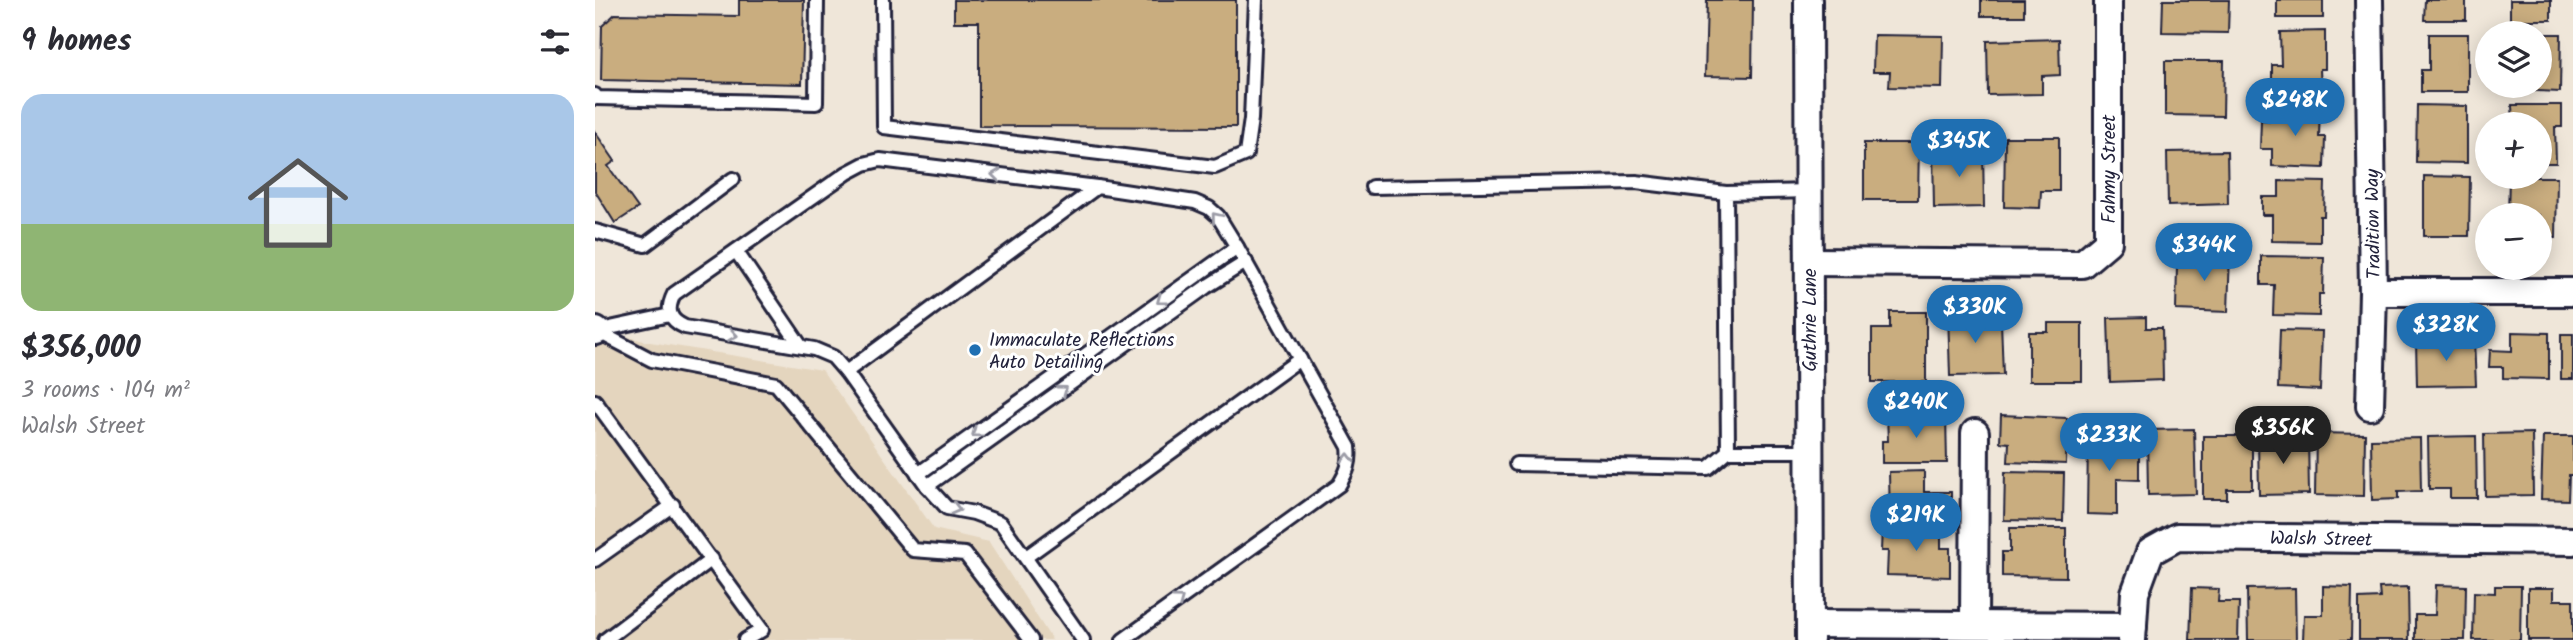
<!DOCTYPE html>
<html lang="en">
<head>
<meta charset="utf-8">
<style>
	body { margin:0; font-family:Kalam,sans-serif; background:#f2f2f3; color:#2b2b33; height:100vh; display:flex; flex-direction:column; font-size:26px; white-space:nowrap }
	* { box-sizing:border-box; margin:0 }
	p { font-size:23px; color:#7c7c81 }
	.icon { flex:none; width:38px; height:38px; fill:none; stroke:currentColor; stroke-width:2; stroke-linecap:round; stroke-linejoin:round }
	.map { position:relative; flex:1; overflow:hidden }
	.details { display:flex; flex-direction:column; background:#fff; width:595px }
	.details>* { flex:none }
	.buttons { position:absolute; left:1880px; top:21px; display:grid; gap:14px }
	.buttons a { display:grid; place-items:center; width:77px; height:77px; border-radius:50%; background:#fff; box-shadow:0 4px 18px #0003; font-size:35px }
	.price { position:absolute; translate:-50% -60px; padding:0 16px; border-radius:24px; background:#1f6fb2; color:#fff; font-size:23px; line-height:46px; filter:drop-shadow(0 2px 4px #0008) }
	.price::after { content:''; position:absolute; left:50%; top:42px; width:21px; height:16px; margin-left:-10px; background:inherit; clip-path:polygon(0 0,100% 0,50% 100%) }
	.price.on { background:#222; color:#fff }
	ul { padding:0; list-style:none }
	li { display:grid; align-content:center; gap:14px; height:371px; padding:0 21px }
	li span { display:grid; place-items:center; height:217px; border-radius:21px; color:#555 }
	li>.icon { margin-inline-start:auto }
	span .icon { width:126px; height:126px; fill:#fffc; stroke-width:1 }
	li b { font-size:30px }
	h2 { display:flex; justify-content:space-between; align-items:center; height:84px; padding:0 21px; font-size:30px }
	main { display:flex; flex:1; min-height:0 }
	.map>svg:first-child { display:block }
	.built { fill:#e4d5be }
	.building { fill:#c9ad7f; stroke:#22223b; stroke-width:2 }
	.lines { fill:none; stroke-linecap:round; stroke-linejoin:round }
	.service-casing { stroke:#22223b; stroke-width:18 }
	.minor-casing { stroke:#22223b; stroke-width:32 }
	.service { stroke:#fff; stroke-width:12 }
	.minor { stroke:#fff; stroke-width:26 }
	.oneway { stroke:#9c9ca7 }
	.poi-dot { fill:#1f6fb2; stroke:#fff; stroke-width:2.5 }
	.labels { text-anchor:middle; stroke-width:6; stroke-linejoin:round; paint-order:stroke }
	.street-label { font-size:19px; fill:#22223b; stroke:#fff }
	.poi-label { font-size:19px; fill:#22223b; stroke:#fff; text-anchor:start }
</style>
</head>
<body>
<main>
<section class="details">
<h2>9 homes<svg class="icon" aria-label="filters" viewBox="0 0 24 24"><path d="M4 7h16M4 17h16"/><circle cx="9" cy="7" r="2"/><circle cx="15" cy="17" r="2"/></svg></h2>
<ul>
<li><span style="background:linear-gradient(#a9c7e8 60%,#8fb573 0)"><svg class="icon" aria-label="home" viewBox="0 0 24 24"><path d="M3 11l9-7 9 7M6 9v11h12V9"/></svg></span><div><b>$356,000</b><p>3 rooms · 104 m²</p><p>Walsh Street</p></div></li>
</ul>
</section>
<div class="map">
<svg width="1978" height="640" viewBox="0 0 1978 640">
	<rect width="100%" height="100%" fill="#efe6d9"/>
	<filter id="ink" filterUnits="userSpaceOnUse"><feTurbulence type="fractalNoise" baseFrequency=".0143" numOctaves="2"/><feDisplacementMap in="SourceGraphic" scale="14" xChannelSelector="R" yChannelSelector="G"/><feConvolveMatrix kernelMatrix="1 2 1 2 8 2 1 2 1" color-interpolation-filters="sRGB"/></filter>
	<g filter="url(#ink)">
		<polygon class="built" points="0,328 49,341 227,370 339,529 394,542 457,640 0,640"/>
		<g class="building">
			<polygon points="144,0 209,0 207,84 6,80 7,26 20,14 144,16"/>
			<polygon points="359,0 641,0 641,127 384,126 384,22 359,22"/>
			<polygon points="1112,0 1158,0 1157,77 1110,76"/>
			<rect x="1386" y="0" width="43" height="16"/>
			<polygon points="1568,0 1634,0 1633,33 1567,32"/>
			<rect x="1682" y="0" width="46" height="18"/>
			<polygon points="1830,0 1871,0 1871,20 1829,20"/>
			<rect x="1915" y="0" width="41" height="20"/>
			<polygon points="1730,31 1730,69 1725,69 1726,91 1677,92 1677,65 1686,65 1685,32"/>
			<polygon points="1834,34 1873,34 1873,92 1826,92 1826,70 1834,70"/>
			<polygon points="1944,34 1966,34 1965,92 1917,90 1917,86 1944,86"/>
			<polygon points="1279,35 1348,36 1347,88 1294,87 1295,72 1278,72"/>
			<polygon points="1464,39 1465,75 1447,76 1447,94 1393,95 1392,41"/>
			<polygon points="1570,61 1629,61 1628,116 1570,115"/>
			<polygon points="1684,105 1725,106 1724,137 1730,137 1729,168 1677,166 1677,149 1665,149 1666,120 1684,121"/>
			<polygon points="1822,105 1872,106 1872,163 1821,162"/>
			<polygon points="1917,105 1967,105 1967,127 1960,127 1961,163 1944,163 1944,124 1918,124"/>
			<polygon points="0,132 20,161 13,166 43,208 20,223 0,191"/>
			<polygon points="1410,137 1464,137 1464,191 1446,191 1445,208 1409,207"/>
			<polygon points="1269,143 1324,143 1323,200 1269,200"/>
			<polygon points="1388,149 1389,207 1339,208 1338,150"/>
			<polygon points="1632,151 1633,204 1573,206 1572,152"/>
			<polygon points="1829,176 1875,177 1874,236 1829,236"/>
			<polygon points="1914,177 1962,177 1961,238 1944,238 1944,215 1913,215"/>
			<polygon points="1684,181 1730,182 1729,216 1725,216 1725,242 1677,241 1677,215 1667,215 1667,197 1684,197"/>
			<polygon points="1599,252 1635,253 1633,312 1581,310 1582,265 1599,265"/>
			<polygon points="1666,256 1729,257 1728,294 1724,294 1724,316 1678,315 1679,285 1666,285"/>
			<polygon points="1295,312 1331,312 1331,382 1277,382 1277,329 1295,329"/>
			<polygon points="1391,312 1391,321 1406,321 1408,375 1355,376 1353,313"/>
			<polygon points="1551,317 1551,328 1567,328 1568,380 1515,382 1513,318"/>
			<polygon points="1453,323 1487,323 1487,381 1434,381 1434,332 1453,332"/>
			<polygon points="1685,330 1727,331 1725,390 1683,388"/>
			<polygon points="1917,332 1954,333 1954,379 1908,378 1908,367 1894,367 1895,350 1917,351"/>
			<rect x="1966" y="334" width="12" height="45"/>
			<polygon points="1879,340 1881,385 1822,386 1821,341"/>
			<polygon points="1292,415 1351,415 1352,463 1287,463 1287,441 1293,441"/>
			<polygon points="1406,415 1472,418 1471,464 1413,462 1414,443 1405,442"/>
			<polygon points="1599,429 1601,494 1553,495 1552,430"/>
			<polygon points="1721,433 1770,434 1769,496 1720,495"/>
			<polygon points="1937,433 1938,495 1890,496 1889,434"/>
			<polygon points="1608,436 1657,436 1657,489 1632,489 1632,499 1608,499"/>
			<polygon points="1881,436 1882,498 1855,498 1855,489 1834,489 1833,437"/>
			<polygon points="1948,436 1978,436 1978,475 1974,475 1973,500 1946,499"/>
			<polygon points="1713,437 1714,494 1664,495 1663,438"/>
			<polygon points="1825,438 1826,491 1803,492 1803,499 1777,500 1776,439"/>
			<polygon points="1493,440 1544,441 1544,480 1522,479 1522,515 1492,514"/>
			<polygon points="1329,471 1329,492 1356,492 1356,519 1295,520 1294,472"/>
			<polygon points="1410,472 1469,473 1468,521 1409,520"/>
			<polygon points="1287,528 1346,529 1346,548 1355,548 1355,577 1292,575 1293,551 1286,551"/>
			<polygon points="1415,528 1471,528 1471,577 1407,576 1407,552 1415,552"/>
			<polygon points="1841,585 1871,586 1870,640 1820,640 1820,615 1840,615"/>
			<polygon points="1728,586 1757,587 1756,640 1708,640 1709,615 1728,615"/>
			<polygon points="1900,586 1926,586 1925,640 1878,640 1879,592 1900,593"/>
			<polygon points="1813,587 1814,640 1764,640 1764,599 1785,598 1784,588"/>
			<polygon points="1597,588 1624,589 1623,602 1644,602 1643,640 1595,640"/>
			<polygon points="1700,588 1701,640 1653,640 1652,589"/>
			<polygon points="1933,588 1959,588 1959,600 1978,600 1978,640 1933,640"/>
		</g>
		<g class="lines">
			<defs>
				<g id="service">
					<polyline points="288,0 289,127 620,167 651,154 656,119 661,0"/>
					<polyline points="0,95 2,98 221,103 222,0"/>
					<polyline points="777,187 1041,182 1131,193"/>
					<polyline points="1213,191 1131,193 1133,451 1214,451"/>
					<polyline points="0,231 50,245 138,179"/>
					<polyline points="141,251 205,345"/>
					<polyline points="0,330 57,360 181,384 318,550 370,554 436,640"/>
					<polyline points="1,331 75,315"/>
					<polyline points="251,372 502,187"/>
					<polyline points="0,401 167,630 150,640"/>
					<polyline points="921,464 1113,468 1133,451"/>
					<polyline points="323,474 642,247"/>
					<polyline points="332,486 611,287 651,262"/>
					<polyline points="431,557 705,359"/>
					<polyline points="0,560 78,505"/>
					<polyline points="10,640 117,559"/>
					<path d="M488 640 406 523 379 513 352 508 332 486 251 372 238 357 219 349 90 327C74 320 71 310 79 294L252 173 269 164 285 160 502 187 600 202 614 208 623 216 642 247 754 447C756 463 752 472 744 485L528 640"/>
				</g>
				<g id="minor">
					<polyline points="1213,0 1215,640"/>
					<polyline points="1774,0 1778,292 1775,406"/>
					<polyline points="1214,262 1487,264 1513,242 1513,0"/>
					<polyline points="1778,292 1978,292"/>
					<polyline points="0,331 1,331"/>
					<polyline points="1215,624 1538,626"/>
					<polyline points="1379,625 1380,433"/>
					<polyline points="1537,640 1540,593 1555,552 1582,537 1978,541"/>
				</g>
			</defs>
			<use href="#service" class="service-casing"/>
			<use href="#minor" class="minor-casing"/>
			<use href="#service" class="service"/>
			<use href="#minor" class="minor"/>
		</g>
		<defs><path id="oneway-chevron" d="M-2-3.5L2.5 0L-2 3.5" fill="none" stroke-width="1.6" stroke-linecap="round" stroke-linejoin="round" transform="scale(1.75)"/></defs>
		<g class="oneway">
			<use href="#oneway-chevron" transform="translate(401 175) rotate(-173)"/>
			<use href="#oneway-chevron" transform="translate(621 217) rotate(-130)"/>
			<use href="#oneway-chevron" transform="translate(566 300) rotate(144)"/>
			<use href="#oneway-chevron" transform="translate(138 335) rotate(9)"/>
			<use href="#oneway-chevron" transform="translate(468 390) rotate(-36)"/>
			<use href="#oneway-chevron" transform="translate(381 433) rotate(144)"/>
			<use href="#oneway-chevron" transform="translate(753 458) rotate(-89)"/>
			<use href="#oneway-chevron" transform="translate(361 509) rotate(15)"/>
			<use href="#oneway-chevron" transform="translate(584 600) rotate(-36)"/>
		</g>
	</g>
	<circle class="poi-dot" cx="380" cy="350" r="7"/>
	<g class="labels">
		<g class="street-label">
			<text transform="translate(1513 169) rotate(-90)" y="7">Fahmy Street</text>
			<text transform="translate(1777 224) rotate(-91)" y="7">Tradition Way</text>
			<text transform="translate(1214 320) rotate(-90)" y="7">Guthrie Lane</text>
			<text transform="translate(1726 538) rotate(1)" y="7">Walsh Street</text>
		</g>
		<g class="poi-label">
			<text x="394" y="346">Immaculate Reflections<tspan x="394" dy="22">Auto Detailing</tspan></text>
		</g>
	</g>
</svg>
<div class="buttons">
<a><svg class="icon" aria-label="layers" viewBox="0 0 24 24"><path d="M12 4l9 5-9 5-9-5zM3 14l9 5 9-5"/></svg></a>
<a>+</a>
<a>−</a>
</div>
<b class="price" style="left:1700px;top:138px">$248K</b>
<b class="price" style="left:1364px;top:179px">$345K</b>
<b class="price" style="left:1609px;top:283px">$344K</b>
<b class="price" style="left:1380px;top:345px">$330K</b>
<b class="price" style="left:1851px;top:363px">$328K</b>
<b class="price" style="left:1321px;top:440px">$240K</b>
<b class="price on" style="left:1688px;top:466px">$356K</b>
<b class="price" style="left:1514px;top:473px">$233K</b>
<b class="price" style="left:1321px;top:553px">$219K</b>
</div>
</main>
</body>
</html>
